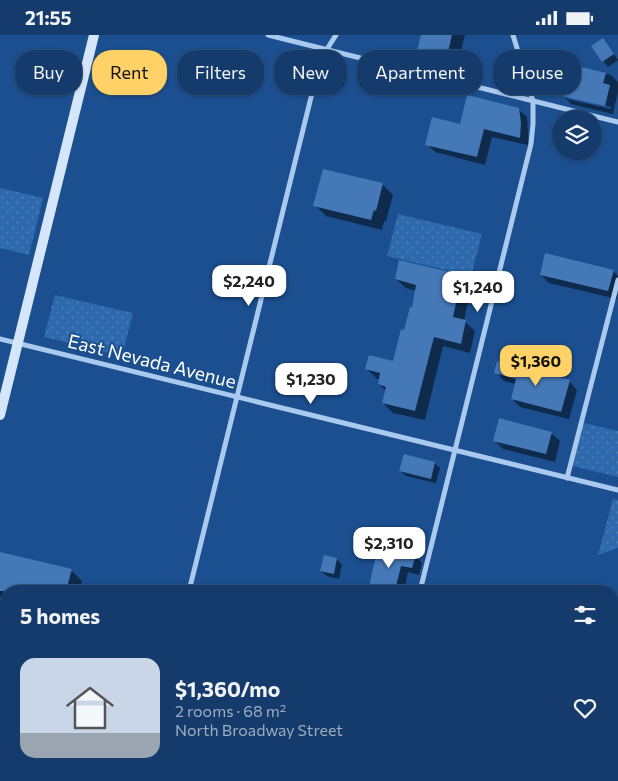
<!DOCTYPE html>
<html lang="en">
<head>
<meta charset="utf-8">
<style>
	body { margin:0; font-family:Commissioner,sans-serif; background:#1d4271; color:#f1f3f6; height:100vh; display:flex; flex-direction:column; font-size:19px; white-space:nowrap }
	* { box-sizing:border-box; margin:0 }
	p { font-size:16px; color:#9dadc1 }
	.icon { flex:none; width:28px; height:28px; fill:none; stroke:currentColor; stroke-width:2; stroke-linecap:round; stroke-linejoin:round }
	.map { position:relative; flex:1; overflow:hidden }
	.sheet { position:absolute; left:0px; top:550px; width:619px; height:196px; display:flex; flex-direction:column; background:#143b6b; border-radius:20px 20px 0 0; box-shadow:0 1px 4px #0004,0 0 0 1px #33557e }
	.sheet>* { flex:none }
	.hud { position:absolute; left:15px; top:15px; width:589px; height:45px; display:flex; gap:10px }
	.tools { position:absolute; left:552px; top:75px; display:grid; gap:10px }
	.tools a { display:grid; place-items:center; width:50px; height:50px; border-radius:50%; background:#143b6b; box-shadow:0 1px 4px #0004,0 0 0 1px #33557e; font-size:25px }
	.price { position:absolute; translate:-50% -42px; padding:0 11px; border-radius:10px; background:#fff; color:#222; font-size:16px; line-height:32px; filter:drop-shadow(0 1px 2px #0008) }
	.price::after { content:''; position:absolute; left:50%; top:30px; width:15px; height:11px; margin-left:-8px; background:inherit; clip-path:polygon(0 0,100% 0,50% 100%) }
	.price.current { background:#ffd166; color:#111 }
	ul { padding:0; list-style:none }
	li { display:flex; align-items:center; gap:15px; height:125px; padding:0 20px }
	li+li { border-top:1px solid #33557e }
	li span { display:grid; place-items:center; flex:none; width:140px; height:100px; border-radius:15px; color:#555 }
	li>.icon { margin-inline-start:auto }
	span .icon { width:60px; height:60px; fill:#fffc; stroke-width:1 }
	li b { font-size:21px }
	h2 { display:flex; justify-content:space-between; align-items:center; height:60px; padding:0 20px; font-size:21px }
	.pill { padding:0 18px; border-radius:20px; background:#143b6b; box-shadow:0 1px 4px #0004,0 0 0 1px #33557e; font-size:18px; line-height:45px }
	.pill.current { background:#ffd166; color:#111 }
	.status { display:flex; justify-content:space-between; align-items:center; height:35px; padding:0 25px; background:#143b6b; direction:ltr }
	.status svg { height:14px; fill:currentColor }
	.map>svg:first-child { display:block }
	.grass { fill:url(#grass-dots) }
	.shadow { fill:#0007; fill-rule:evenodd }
	.building { fill:#4478b7 }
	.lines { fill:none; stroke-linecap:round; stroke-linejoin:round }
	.street { stroke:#a9c9ee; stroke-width:5 }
	.secondary { stroke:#d6e6fa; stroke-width:10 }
	.highway { stroke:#fff; stroke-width:15 }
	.labels { text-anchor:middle; stroke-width:4; stroke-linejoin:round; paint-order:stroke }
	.street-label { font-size:19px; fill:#fff; stroke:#1b4f8f }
</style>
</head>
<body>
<div class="status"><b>21:55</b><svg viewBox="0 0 49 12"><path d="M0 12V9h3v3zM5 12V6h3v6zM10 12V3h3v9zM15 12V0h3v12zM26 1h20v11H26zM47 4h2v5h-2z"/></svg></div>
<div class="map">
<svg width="618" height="746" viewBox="0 0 618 746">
	<defs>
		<pattern id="grass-dots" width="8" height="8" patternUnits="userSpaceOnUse" patternTransform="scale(1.25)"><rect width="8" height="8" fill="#2e69ad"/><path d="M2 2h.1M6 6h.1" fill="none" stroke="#4d80b9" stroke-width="1.8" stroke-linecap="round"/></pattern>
	</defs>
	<rect width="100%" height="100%" fill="#1b4f8f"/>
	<g class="grass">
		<polygon points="0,153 43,163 29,220 0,213"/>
		<polygon points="398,179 482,199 471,241 387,221"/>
		<polygon points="55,260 133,278 122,321 44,302"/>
		<polygon points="580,387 618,396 618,442 569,430"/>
		<polygon points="613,464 618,465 618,513 598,520"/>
		<polygon points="535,740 602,740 600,746 518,746"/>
	</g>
	<g class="shadow">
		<polygon points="422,0 465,0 454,44 427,38 416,27"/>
		<polygon points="603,5 618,25 608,32 603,26"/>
		<path d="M550 26 611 40 618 47V56L613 79 571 69 563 60ZM567 61 611 72V74L567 64Z"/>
		<polygon points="518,74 527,82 528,97 528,110 492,102 485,130 435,117 427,109"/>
		<polygon points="382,149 393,160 386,186 384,186 382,195 326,181 315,170"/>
		<polygon points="613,236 618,241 617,264 549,248 541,240"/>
		<polygon points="461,241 471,251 464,286 475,296 470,318 443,311 425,385 393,378 383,368 386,356 379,349 380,345 376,343 367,334 394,328 405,296 416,256 406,253 396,244"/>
		<polygon points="496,337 569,346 577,355 569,384 520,372 512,364 516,349 504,346"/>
		<polygon points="551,398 560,406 555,427 503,414 495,406"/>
		<polygon points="434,428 440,433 436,448 406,441 401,436"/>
		<polygon points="379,512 415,521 422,528 419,540 408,537 404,556 346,556 348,549 370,554"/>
		<polygon points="0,522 71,535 82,546 79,556 6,556 6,626 0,624"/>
		<polygon points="337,524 342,530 339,544 327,541 321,536"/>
		<polygon points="0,662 6,668 6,708 0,734"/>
	</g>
	<g class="building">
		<polygon points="421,0 452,0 444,34 414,27"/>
		<polygon points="603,3 614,19 602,27 591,11"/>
		<polygon points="548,24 606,38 603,48 610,50 605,71 561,61"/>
		<polygon points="467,60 519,73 521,88 520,103 484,94 477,122 425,110 432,82 460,89"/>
		<polygon points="323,134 383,148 376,176 374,175 371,185 313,171"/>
		<polygon points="545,218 614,235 608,256 540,240"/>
		<polygon points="399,225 462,240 453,282 466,285 461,309 434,302 415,376 382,368 386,352 378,349 380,338 365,334 369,320 393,326 401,294 404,295 410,272 412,272 416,250 395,244"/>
		<polygon points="497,326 570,345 561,377 511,364 516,344 494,338"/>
		<polygon points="499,383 552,397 546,419 493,406"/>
		<polygon points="404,419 435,427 431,444 399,436"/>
		<polygon points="378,511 416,520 412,533 401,531 395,556 368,556"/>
		<polygon points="0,517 72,534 66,556 0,556"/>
		<polygon points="324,520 337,523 334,539 320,536"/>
	</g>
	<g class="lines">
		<g class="street">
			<polyline points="268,0 618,87"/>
			<polyline points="0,304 618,455"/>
			<polyline points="567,443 618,245"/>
			<polyline points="189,556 318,34 322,22 336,0"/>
			<polyline points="420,556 531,109 533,89 533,66 513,0"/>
			<polyline points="0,634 6,636"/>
			<polyline points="612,746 618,724"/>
		</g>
		<polyline class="secondary" points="0,380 94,0"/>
		<g class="highway">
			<polyline points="612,583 618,581"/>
			<polyline points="612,645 618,643"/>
			<polyline points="2,746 21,740"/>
			<polyline points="162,746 179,740"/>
			<polyline points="325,746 342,740"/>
			<polyline points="360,746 371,740"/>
		</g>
	</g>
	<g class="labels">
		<g class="street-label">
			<text transform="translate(152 326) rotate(14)" y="7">East Nevada Avenue</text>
		</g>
	</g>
</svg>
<div class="tools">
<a><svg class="icon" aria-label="layers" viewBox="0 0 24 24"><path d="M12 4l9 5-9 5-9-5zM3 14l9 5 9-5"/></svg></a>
</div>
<b class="price" style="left:249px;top:272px">$2,240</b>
<b class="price" style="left:478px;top:278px">$1,240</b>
<b class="price current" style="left:536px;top:352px">$1,360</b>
<b class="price" style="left:311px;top:370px">$1,230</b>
<b class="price" style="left:389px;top:534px">$2,310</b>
<div class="hud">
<a class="pill">Buy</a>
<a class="pill current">Rent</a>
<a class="pill">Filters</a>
<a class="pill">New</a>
<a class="pill">Apartment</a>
<a class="pill">House</a>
</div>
<section class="sheet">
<h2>5 homes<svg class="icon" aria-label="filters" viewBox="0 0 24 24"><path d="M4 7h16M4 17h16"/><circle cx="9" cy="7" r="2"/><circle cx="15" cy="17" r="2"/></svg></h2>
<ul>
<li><span style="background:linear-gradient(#c9d6e8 75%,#9aa5b1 0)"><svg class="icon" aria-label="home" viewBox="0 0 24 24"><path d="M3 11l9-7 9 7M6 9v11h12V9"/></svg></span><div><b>$1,360/mo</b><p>2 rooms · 68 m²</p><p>North Broadway Street</p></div><svg class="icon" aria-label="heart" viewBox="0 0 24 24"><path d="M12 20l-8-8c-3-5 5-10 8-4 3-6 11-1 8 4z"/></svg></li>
</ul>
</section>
</div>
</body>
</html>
